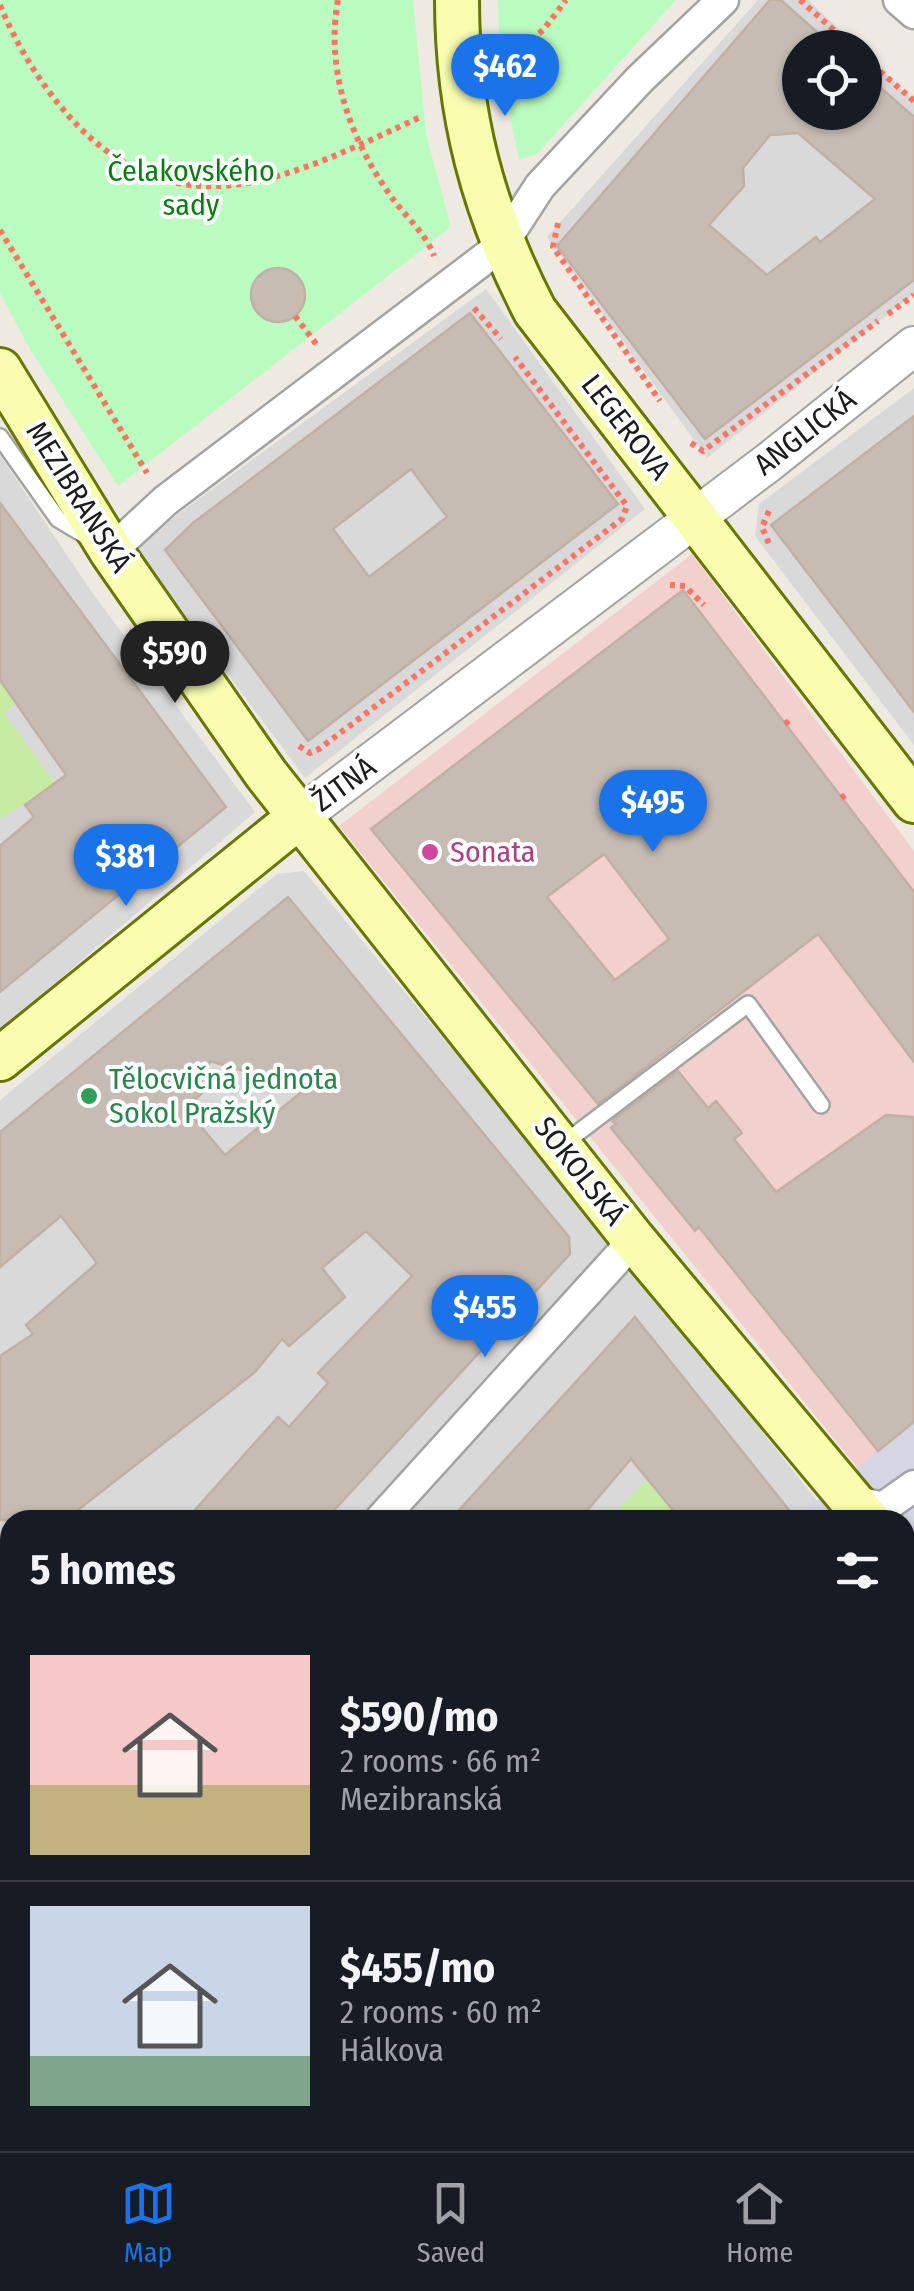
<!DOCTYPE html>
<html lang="en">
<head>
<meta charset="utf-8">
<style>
	body { margin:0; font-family:"Fira Sans Condensed",sans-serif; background:#20242c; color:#f1f3f6; height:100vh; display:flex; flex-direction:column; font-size:38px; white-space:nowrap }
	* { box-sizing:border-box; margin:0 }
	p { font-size:32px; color:#9ea1a6 }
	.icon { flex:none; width:55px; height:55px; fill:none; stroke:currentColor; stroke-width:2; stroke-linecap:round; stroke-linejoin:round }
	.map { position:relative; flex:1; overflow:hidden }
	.panel { position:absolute; left:0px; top:1510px; width:915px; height:642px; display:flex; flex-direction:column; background:#171b24; border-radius:30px 30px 0 0; box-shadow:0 2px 8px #0004 }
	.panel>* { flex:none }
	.fabs { position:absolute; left:782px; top:30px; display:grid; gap:20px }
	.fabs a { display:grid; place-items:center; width:100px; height:100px; border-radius:50%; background:#171b24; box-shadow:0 2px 8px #0004; font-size:50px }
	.price { position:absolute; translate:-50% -85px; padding:0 22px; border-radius:35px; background:#1a73e8; color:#fff; font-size:32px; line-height:65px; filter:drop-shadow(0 2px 5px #0008) }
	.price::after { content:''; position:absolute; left:50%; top:60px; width:30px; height:22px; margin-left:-15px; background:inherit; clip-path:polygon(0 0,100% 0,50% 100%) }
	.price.on { background:#222; color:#fff }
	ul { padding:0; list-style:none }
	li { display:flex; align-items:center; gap:30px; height:250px; padding:0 30px }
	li+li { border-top:2px solid #363941 }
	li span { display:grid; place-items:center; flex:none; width:280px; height:200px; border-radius:0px; color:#555 }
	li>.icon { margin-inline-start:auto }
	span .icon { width:120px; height:120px; fill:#fffc; stroke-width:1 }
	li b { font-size:42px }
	h2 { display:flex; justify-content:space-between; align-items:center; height:120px; padding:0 30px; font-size:42px }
	.dock { display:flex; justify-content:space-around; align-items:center; height:140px; border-top:2px solid #363941; background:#171b24; font-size:28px; color:#9ea1a6 }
	.dock a { display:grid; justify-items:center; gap:5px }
	.dock .on { color:#1a73e8 }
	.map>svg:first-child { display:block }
	.residential { fill:#dad9d9 }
	.commercial { fill:#f1d0ce }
	.education { fill:#ffffd9 }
	.grass { fill:#c6eca3 }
	.park { fill:#bafcc0 }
	.plaza { fill:#d5d5e4 }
	.building { fill:#c6bcb4; stroke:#c1b0a3; stroke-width:2.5; fill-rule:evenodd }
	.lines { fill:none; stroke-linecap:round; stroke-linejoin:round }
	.service-casing { stroke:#a3a3a3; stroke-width:20 }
	.minor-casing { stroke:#a3a3a3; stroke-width:35 }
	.tertiary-casing { stroke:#a3a3a3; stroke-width:42 }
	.secondary-casing { stroke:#687600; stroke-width:48 }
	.path { stroke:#ff7361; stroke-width:6; stroke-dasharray:5 5; stroke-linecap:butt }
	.service { stroke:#fff; stroke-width:15 }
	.minor { stroke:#fff; stroke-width:30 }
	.tertiary { stroke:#fff; stroke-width:38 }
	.secondary { stroke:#f8fdb0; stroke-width:42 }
	.tram { stroke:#6a6a6a; stroke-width:2.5 }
	.hotel-dot { fill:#d1479c; stroke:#fff; stroke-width:4 }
	.leisure-dot { fill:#2e9e5b; stroke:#fff; stroke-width:4 }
	.labels { text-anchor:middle; stroke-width:8; stroke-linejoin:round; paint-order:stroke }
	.park-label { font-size:30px; fill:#057f10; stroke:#fff }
	.street-label { font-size:30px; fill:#1c1c1c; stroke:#fff }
	.hotel-label { font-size:30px; fill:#b23c85; stroke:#fff; text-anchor:start }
	.leisure-label { font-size:30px; fill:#27864d; stroke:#fff; text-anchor:start }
</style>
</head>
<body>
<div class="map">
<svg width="914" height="2151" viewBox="0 0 914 2151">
	<rect width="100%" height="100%" fill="#eeeae1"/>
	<g class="residential">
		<polygon points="758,0 808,0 858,47 800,48 800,112 865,112 865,54 914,101 914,294 707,458 547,237"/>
		<polygon points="486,289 645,509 305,778 133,547"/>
		<polygon points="914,388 914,745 755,536 759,504"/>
		<polygon points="0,455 91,591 255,812 0,1030"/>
		<polygon points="304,871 597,1223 832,1520 10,1520 10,2094 0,2103 0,1100 277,874"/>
		<polygon points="914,1821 914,2151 757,2151 759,2143 905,2142 905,1842"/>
		<polygon points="450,2142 703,2143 700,2151 441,2151"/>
		<polygon points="157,2143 326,2143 316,2151 164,2151"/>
	</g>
	<polygon class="commercial" points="692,554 914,851 914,1454 873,1487 339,826"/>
	<polygon class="education" points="10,2094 10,2142 157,2143 164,2151 0,2151 0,2103"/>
	<g class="grass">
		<polygon points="9,679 22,699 4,713 55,783 0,819 0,686"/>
		<polygon points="648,1479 681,1520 608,1520"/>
	</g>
	<g class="park">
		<polygon points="0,0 413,0 426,134 451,227 118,486 31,351 0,293"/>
		<polygon points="498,0 676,0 537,154 519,160 500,67"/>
	</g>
	<polygon class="plaza" points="914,1422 914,1713 905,1703 905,1520 795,1518"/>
	<g class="building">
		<path d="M770 0H781L835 48H800V112H865V74L914 117V280L705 439 557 246ZM798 133 875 199 820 242 816 237 767 275 709 225 744 186 743 168 770 135Z"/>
		<circle cx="278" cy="295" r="27"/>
		<path d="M470 313 618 504 308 741 165 550 193 523ZM411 469 447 517 369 577 333 529Z"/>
		<polygon points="914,416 914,712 771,525"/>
		<polygon points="0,503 226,807 0,992 0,846 34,817 25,805 66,775 0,680"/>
		<path d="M683 590 914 892V1062L818 934 598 1104 371 829ZM604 854 669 939 615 980 547 897Z"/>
		<path d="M288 897 569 1237 570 1254 325 1520H186L278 1417 289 1427 328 1383 318 1373 412 1276 366 1231 322 1268 345 1297 289 1346 282 1339 255 1372 65 1520H0V1356L33 1334 26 1325 97 1263 61 1216 0 1267V1132ZM210 1061 305 1089 225 1155 185 1108 201 1094Z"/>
		<polygon points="678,1071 708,1108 716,1101 742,1133 734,1139 776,1192 886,1115 914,1117 914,1422 878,1451 699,1227 695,1231 611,1128 616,1124 612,1121"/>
		<polygon points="635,1317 797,1520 681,1520 631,1459 579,1520 450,1520"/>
	</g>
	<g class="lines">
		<defs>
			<g id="service">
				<polyline points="0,437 58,519 88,537"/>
				<polyline points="563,1144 748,1004 821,1105"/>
				<polyline points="905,1673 914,1665"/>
				<polyline points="341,2151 351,2142"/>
			</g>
			<g id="minor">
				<polyline points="899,0 914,13"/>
				<polyline points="111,551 165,501 501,246 540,186 640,79 723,0"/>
				<polyline points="852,1501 883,1508 914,1486"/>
				<polyline points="380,1520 634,1240"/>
				<polyline points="0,1800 10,1805"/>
				<polyline points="0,1927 10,1922"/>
				<polyline points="743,2151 746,2142"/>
			</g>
			<polyline id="tertiary" points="299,817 769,462 914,346"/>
			<g id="secondary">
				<path d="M457 0C457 113 483 211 535 311L914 801"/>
				<polyline points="0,370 111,551 266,774 634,1240 868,1520"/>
				<polyline points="0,1059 299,817"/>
				<polyline points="905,1564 914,1575"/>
				<polyline points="905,1759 914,1751"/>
				<polyline points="413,2151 423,2142"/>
			</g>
		</defs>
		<use href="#service" class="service-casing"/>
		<use href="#minor" class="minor-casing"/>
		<use href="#tertiary" class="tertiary-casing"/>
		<use href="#secondary" class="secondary-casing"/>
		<g class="path">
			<path d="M338 0C325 71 351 142 393 199 406 217 427 235 434 256"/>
			<polyline points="800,0 854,48"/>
			<path d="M0 5C18 49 46 93 79 127 189 237 303 170 423 116"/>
			<polyline points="865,58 914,101"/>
			<polyline points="501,66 544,29 566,0"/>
			<polyline points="558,223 553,247 660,401"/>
			<polyline points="0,230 147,473"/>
			<polyline points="474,308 501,339"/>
			<polyline points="888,314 914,295"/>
			<polyline points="295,316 317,345"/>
			<polyline points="691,443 703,451 878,321"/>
			<polyline points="769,511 762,527 770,546"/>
			<polyline points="670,585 685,586 704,605"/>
			<polyline points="785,724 791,719"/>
			<polyline points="299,746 310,753 319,749 622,519 627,506 515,357"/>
			<polyline points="841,798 848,793"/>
		</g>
		<use href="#service" class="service"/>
		<use href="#minor" class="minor"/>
		<use href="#tertiary" class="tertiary"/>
		<use href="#secondary" class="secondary"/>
		<g class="tram">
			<polyline points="905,1696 914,1688"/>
			<polyline points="369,2151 379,2142"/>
		</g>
	</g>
	<circle class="hotel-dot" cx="430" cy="852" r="10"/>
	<circle class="leisure-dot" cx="89" cy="1096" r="10"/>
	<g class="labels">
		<g class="park-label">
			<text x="191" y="181">Čelakovského<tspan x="191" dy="34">sady</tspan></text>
		</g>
		<g class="street-label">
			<text transform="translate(626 427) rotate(52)" y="10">LEGEROVA</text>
			<text transform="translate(805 432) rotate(-38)" y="10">ANGLICKÁ</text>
			<text transform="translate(79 497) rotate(58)" y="10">MEZIBRANSKÁ</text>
			<text transform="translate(344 784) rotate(-36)" y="10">ŽITNÁ</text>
			<text transform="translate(580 1171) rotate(52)" y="10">SOKOLSKÁ</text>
		</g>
		<g class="hotel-label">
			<text x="450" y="862">Sonata</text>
		</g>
		<g class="leisure-label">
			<text x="109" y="1089">Tělocvičná jednota<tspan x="109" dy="34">Sokol Pražský</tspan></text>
		</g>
	</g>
</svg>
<div class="fabs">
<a><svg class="icon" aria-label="locate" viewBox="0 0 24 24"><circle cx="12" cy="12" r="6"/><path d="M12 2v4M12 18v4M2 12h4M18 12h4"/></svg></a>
</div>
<b class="price" style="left:505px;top:119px">$462</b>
<b class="price on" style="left:175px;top:706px">$590</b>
<b class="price" style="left:653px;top:855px">$495</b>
<b class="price" style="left:126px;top:909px">$381</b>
<b class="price" style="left:485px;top:1360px">$455</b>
<section class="panel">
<h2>5 homes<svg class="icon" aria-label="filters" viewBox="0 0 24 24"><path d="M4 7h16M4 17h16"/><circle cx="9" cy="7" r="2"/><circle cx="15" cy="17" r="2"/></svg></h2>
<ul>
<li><span style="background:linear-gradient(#f6c9c9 65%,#c2b280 0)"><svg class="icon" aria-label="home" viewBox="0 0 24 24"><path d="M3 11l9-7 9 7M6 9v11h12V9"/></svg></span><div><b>$590/mo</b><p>2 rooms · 66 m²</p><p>Mezibranská</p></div></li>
<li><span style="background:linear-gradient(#c9d6e8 75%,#7fa58c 0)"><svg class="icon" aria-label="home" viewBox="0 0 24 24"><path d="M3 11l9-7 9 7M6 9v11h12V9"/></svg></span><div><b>$455/mo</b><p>2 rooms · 60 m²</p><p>Hálkova</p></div></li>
</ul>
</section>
</div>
<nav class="dock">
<a class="on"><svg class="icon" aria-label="map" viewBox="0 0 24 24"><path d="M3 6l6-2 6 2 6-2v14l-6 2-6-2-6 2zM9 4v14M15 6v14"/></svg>Map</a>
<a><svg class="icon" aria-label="saved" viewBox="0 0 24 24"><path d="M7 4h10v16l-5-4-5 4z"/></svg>Saved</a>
<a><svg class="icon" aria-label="home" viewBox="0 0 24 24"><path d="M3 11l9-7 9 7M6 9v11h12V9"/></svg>Home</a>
</nav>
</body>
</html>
